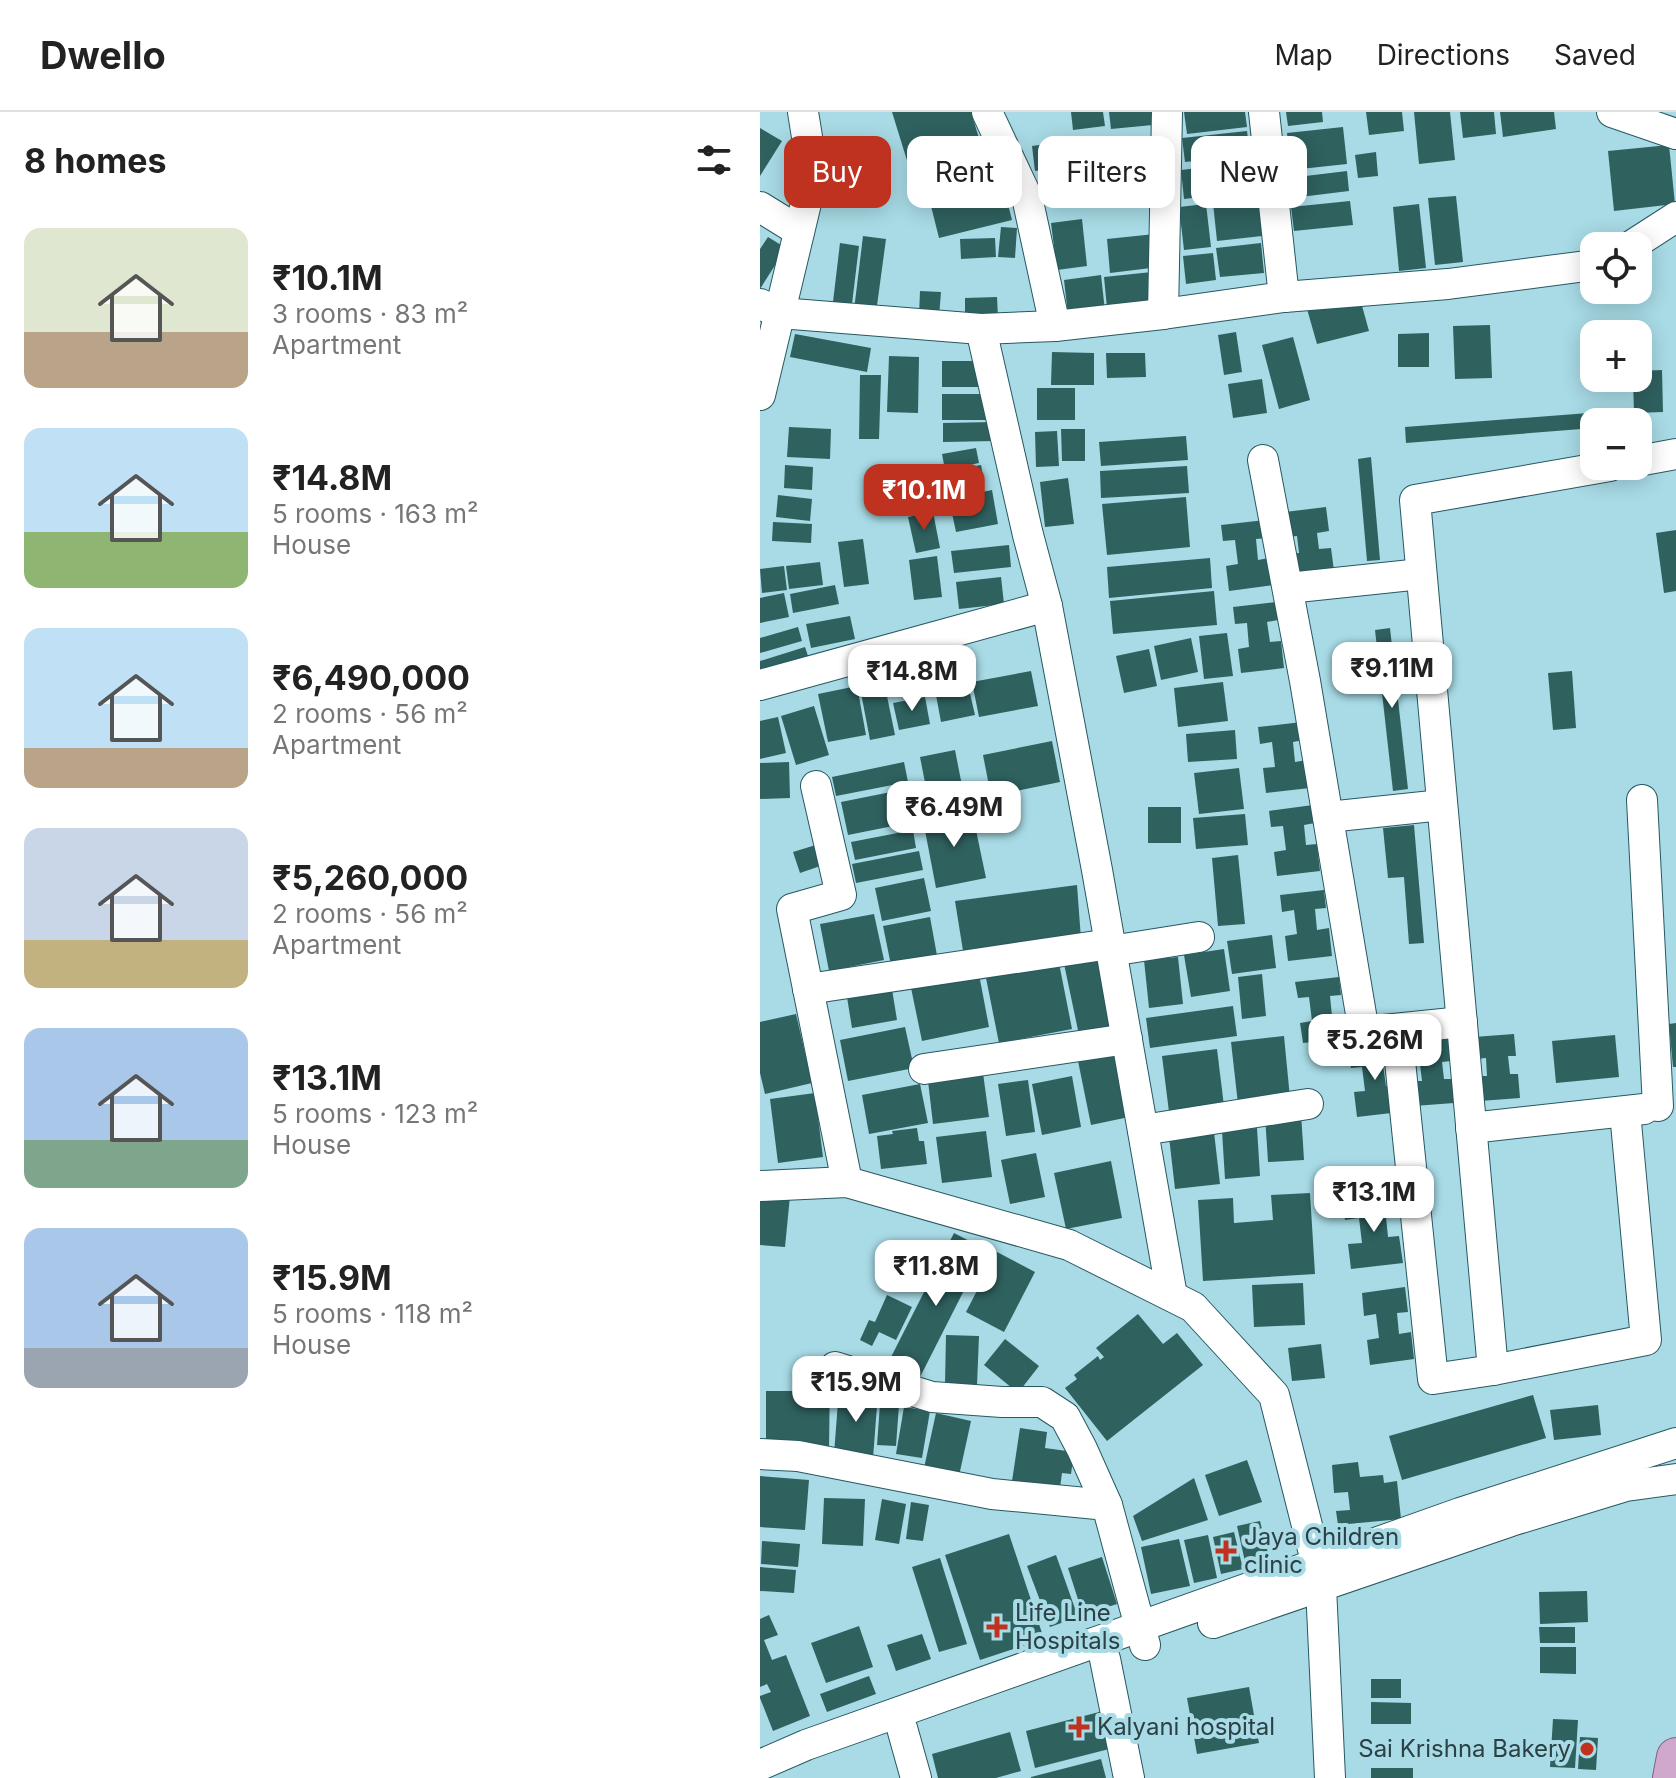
<!DOCTYPE html>
<html lang="en">
<head>
<meta charset="utf-8">
<style>
	body { margin:0; font-family:Inter,sans-serif; background:#f6f6f6; color:#222; height:100vh; display:flex; flex-direction:column; font-size:30px; white-space:nowrap }
	* { box-sizing:border-box; margin:0 }
	p { font-size:26px; color:#767676 }
	.icon { flex:none; width:44px; height:44px; fill:none; stroke:currentColor; stroke-width:2; stroke-linecap:round; stroke-linejoin:round }
	.map { position:relative; flex:1; overflow:hidden }
	.side { display:flex; flex-direction:column; background:#fff; width:760px }
	.side>* { flex:none }
	.hud { position:absolute; left:24px; top:24px; width:760px; height:72px; display:flex; gap:16px }
	.controls { position:absolute; left:820px; top:120px; display:grid; gap:16px }
	.controls a { display:grid; place-items:center; width:72px; height:72px; border-radius:16px; background:#fff; box-shadow:0 4px 20px #0003; font-size:40px }
	.price { position:absolute; translate:-50% -68px; padding:0 18px; border-radius:16px; background:#fff; color:#222; font-size:26px; line-height:52px; filter:drop-shadow(0 2px 4px #0008) }
	.price::after { content:''; position:absolute; left:50%; top:48px; width:24px; height:18px; margin-left:-12px; background:inherit; clip-path:polygon(0 0,100% 0,50% 100%) }
	.price.selected { background:#bf321f; color:#fff }
	ul { padding:0; list-style:none }
	li { display:flex; align-items:center; gap:24px; height:200px; padding:0 24px }
	li span { display:grid; place-items:center; flex:none; width:224px; height:160px; border-radius:16px; color:#555 }
	li>.icon { margin-inline-start:auto }
	span .icon { width:96px; height:96px; fill:#fffc; stroke-width:1 }
	li b { font-size:34px }
	h2 { display:flex; justify-content:space-between; align-items:center; height:96px; padding:0 24px; font-size:34px }
	.chip { padding:0 28px; border-radius:16px; background:#fff; box-shadow:0 4px 20px #0003; font-size:28px; line-height:72px }
	.chip.selected { background:#bf321f; color:#fff }
	header { display:flex; align-items:center; gap:48px; box-sizing:border-box; height:112px; padding:0 40px; background:#fff; border-bottom:2px solid #e0e0e0 }
	header strong { font-size:38px }
	nav { display:flex; gap:44px; margin-inline-start:auto; font-size:28px }
	main { display:flex; flex:1; min-height:0 }
	.map>svg:first-child { display:block }
	.building { fill:#2f615f }
	.lines { fill:none; stroke-linecap:round; stroke-linejoin:round }
	.minor-casing { stroke:#275861; stroke-width:32 }
	.major-casing { stroke:#845e87; stroke-width:40 }
	.minor { stroke:#fff; stroke-width:30 }
	.major { stroke:#d1a8cd; stroke-width:38 }
	.poi-dot { fill:#bf321f; stroke:#a8dbe6; stroke-width:3 }
	.labels { text-anchor:middle; stroke-width:8; stroke-linejoin:round; paint-order:stroke }
	.poi-label { font-size:24px; fill:#2c4145; stroke:#a8dbe6; text-anchor:start }
</style>
</head>
<body>
<header>
<strong>Dwello</strong>
<nav><a>Map</a><a>Directions</a><a>Saved</a></nav>
</header>
<main>
<section class="side">
<h2>8 homes<svg class="icon" aria-label="filters" viewBox="0 0 24 24"><path d="M4 7h16M4 17h16"/><circle cx="9" cy="7" r="2"/><circle cx="15" cy="17" r="2"/></svg></h2>
<ul>
<li><span style="background:linear-gradient(#dfe7d0 65%,#b9a48a 0)"><svg class="icon" aria-label="home" viewBox="0 0 24 24"><path d="M3 11l9-7 9 7M6 9v11h12V9"/></svg></span><div><b>₹10.1M</b><p>3 rooms · 83 m²</p><p>Apartment</p></div></li>
<li><span style="background:linear-gradient(#bfe0f5 65%,#8fb573 0)"><svg class="icon" aria-label="home" viewBox="0 0 24 24"><path d="M3 11l9-7 9 7M6 9v11h12V9"/></svg></span><div><b>₹14.8M</b><p>5 rooms · 163 m²</p><p>House</p></div></li>
<li><span style="background:linear-gradient(#bfe0f5 75%,#b9a48a 0)"><svg class="icon" aria-label="home" viewBox="0 0 24 24"><path d="M3 11l9-7 9 7M6 9v11h12V9"/></svg></span><div><b>₹6,490,000</b><p>2 rooms · 56 m²</p><p>Apartment</p></div></li>
<li><span style="background:linear-gradient(#c9d6e8 70%,#c2b280 0)"><svg class="icon" aria-label="home" viewBox="0 0 24 24"><path d="M3 11l9-7 9 7M6 9v11h12V9"/></svg></span><div><b>₹5,260,000</b><p>2 rooms · 56 m²</p><p>Apartment</p></div></li>
<li><span style="background:linear-gradient(#a9c7e8 70%,#7fa58c 0)"><svg class="icon" aria-label="home" viewBox="0 0 24 24"><path d="M3 11l9-7 9 7M6 9v11h12V9"/></svg></span><div><b>₹13.1M</b><p>5 rooms · 123 m²</p><p>House</p></div></li>
<li><span style="background:linear-gradient(#a9c7e8 75%,#9aa5b1 0)"><svg class="icon" aria-label="home" viewBox="0 0 24 24"><path d="M3 11l9-7 9 7M6 9v11h12V9"/></svg></span><div><b>₹15.9M</b><p>5 rooms · 118 m²</p><p>House</p></div></li>
</ul>
</section>
<div class="map">
<svg width="916" height="1666" viewBox="0 0 916 1666">
	<rect width="100%" height="100%" fill="#a8dbe6"/>
	<g class="building">
		<polygon points="132,0 211,0 230,62 158,84"/>
		<polygon points="311,0 343,0 345,14 313,18"/>
		<polygon points="349,0 402,0 403,12 351,17"/>
		<polygon points="424,0 485,0 487,15 427,22"/>
		<polygon points="526,0 562,0 563,10 528,14"/>
		<polygon points="606,0 642,0 644,19 609,23"/>
		<polygon points="654,0 690,0 695,48 659,52"/>
		<polygon points="700,0 734,0 736,22 703,26"/>
		<polygon points="740,0 794,0 796,17 743,25"/>
		<polygon points="583,15 587,52 531,58 527,21"/>
		<polygon points="0,16 22,29 0,64"/>
		<polygon points="487,19 490,43 425,50 422,26"/>
		<polygon points="401,25 403,50 345,57 342,32"/>
		<polygon points="336,28 339,51 321,53 319,30"/>
		<polygon points="309,29 311,54 275,59 272,34"/>
		<polygon points="909,33 915,92 854,99 848,39"/>
		<polygon points="616,40 618,64 598,66 595,43"/>
		<polygon points="490,50 494,79 424,87 421,58"/>
		<polygon points="399,55 402,85 346,91 342,62"/>
		<polygon points="338,56 341,89 293,95 289,61"/>
		<polygon points="587,59 589,79 532,86 529,66"/>
		<polygon points="243,73 252,108 179,126 170,90"/>
		<polygon points="696,84 703,150 675,153 668,86"/>
		<polygon points="498,86 502,124 457,129 453,91"/>
		<polygon points="590,89 593,113 534,119 531,95"/>
		<polygon points="446,92 451,135 424,138 419,95"/>
		<polygon points="659,92 666,156 639,159 633,95"/>
		<polygon points="322,107 327,154 297,158 291,111"/>
		<polygon points="241,115 257,116 255,146 238,145"/>
		<polygon points="395,122 399,155 350,161 347,127"/>
		<polygon points="103,124 126,127 116,201 94,198"/>
		<polygon points="8,125 26,136 0,177 0,137"/>
		<polygon points="235,126 236,145 201,147 200,127"/>
		<polygon points="80,131 99,134 92,192 73,190"/>
		<polygon points="501,131 504,161 460,165 456,136"/>
		<polygon points="453,141 456,168 426,172 423,144"/>
		<polygon points="392,160 395,190 347,196 344,165"/>
		<polygon points="341,163 345,199 308,203 304,168"/>
		<polygon points="160,179 181,180 179,205 159,204"/>
		<polygon points="599,183 609,219 557,232 547,197"/>
		<polygon points="237,185 238,205 205,206 205,186"/>
		<polygon points="730,213 732,266 695,267 693,214"/>
		<polygon points="476,220 482,260 464,263 458,223"/>
		<polygon points="669,221 669,255 638,255 638,222"/>
		<polygon points="35,222 111,236 107,260 30,245"/>
		<polygon points="533,225 550,288 519,297 502,233"/>
		<polygon points="292,240 334,241 334,273 291,273"/>
		<polygon points="346,241 385,241 386,265 347,266"/>
		<polygon points="129,244 159,245 158,301 127,300"/>
		<rect x="182" y="249" width="38" height="26"/>
		<polygon points="902,258 903,300 874,301 873,266 878,266 878,259"/>
		<polygon points="100,263 121,263 119,327 99,327"/>
		<polygon points="502,267 507,301 473,306 468,272"/>
		<rect x="277" y="276" width="38" height="32"/>
		<rect x="182" y="282" width="48" height="26"/>
		<polygon points="854,299 854,310 834,310 834,316 646,331 645,315"/>
		<polygon points="235,310 235,329 183,330 183,311"/>
		<polygon points="29,315 71,317 70,347 27,345"/>
		<polygon points="301,317 325,317 325,349 302,349"/>
		<polygon points="297,319 299,354 276,355 275,320"/>
		<polygon points="426,324 428,348 341,354 339,330"/>
		<polygon points="216,336 219,351 185,358 182,342"/>
		<polygon points="611,345 620,448 607,449 598,347"/>
		<polygon points="25,353 53,355 52,378 24,376"/>
		<polygon points="221,353 224,370 187,377 183,360"/>
		<polygon points="427,354 429,381 341,386 340,359"/>
		<polygon points="308,366 314,412 285,415 280,370"/>
		<polygon points="232,378 238,412 196,420 189,387"/>
		<polygon points="18,383 52,387 50,409 16,405"/>
		<polygon points="426,385 430,435 347,443 342,392"/>
		<polygon points="566,395 569,419 557,421 559,437 571,436 574,459 533,464 530,442 539,441 537,424 528,425 525,400"/>
		<polygon points="173,400 180,436 156,441 148,405"/>
		<polygon points="505,408 507,426 496,427 498,448 509,446 513,473 469,479 466,454 478,452 475,428 463,429 461,413"/>
		<polygon points="13,410 52,412 51,431 12,429"/>
		<polygon points="916,418 916,479 904,481 896,421"/>
		<polygon points="103,427 109,472 84,475 78,430"/>
		<polygon points="249,433 251,455 194,461 191,439"/>
		<polygon points="177,444 182,485 154,488 149,448"/>
		<polygon points="450,446 452,476 349,486 347,455"/>
		<polygon points="60,450 63,473 29,477 26,454"/>
		<polygon points="24,454 27,478 2,481 0,457"/>
		<polygon points="241,465 244,492 199,497 196,470"/>
		<polygon points="75,473 79,492 33,501 30,482"/>
		<polygon points="454,479 457,513 353,522 350,489"/>
		<polygon points="24,481 29,505 0,511 0,486"/>
		<polygon points="516,490 518,508 507,510 510,530 521,529 524,556 481,561 478,537 489,535 487,511 475,512 473,495"/>
		<polygon points="90,504 95,527 51,536 46,512"/>
		<polygon points="38,515 42,529 0,541 0,526"/>
		<polygon points="630,516 648,677 633,679 615,518"/>
		<polygon points="467,521 473,564 444,567 439,524"/>
		<polygon points="431,526 438,560 401,568 394,534"/>
		<polygon points="45,535 50,550 0,566 0,549"/>
		<polygon points="389,537 397,574 364,581 356,544"/>
		<polygon points="194,542 200,570 169,576 163,549"/>
		<polygon points="121,555 135,623 110,628 97,560"/>
		<polygon points="271,559 278,594 219,605 212,570"/>
		<polygon points="812,559 816,616 793,618 788,561"/>
		<polygon points="152,563 154,580 128,583 126,567"/>
		<polygon points="463,570 468,609 418,615 414,576"/>
		<polygon points="97,574 106,623 68,630 58,582"/>
		<polygon points="209,577 215,603 181,610 176,583"/>
		<polygon points="165,585 170,612 139,618 133,591"/>
		<polygon points="54,594 69,643 36,653 21,604"/>
		<polygon points="18,605 26,641 0,647 0,609"/>
		<polygon points="542,610 544,628 533,630 535,650 547,648 550,676 506,681 503,656 515,655 512,630 500,632 498,615"/>
		<polygon points="475,618 477,647 428,650 426,622"/>
		<polygon points="292,629 300,670 231,684 223,643"/>
		<polygon points="195,638 205,689 170,696 160,645"/>
		<polygon points="29,650 30,686 0,687 0,651"/>
		<polygon points="144,650 148,670 76,684 72,665"/>
		<polygon points="479,656 484,697 439,702 434,661"/>
		<polygon points="151,676 158,709 88,723 81,690"/>
		<polygon points="553,693 555,711 544,713 546,733 557,732 560,759 517,764 514,740 526,738 523,714 511,715 509,699"/>
		<rect x="388" y="695" width="33" height="36"/>
		<polygon points="212,699 226,766 176,776 163,708"/>
		<polygon points="485,702 488,733 436,737 433,706"/>
		<polygon points="654,713 664,831 649,832 644,765 628,766 623,716"/>
		<polygon points="153,718 156,736 95,748 91,730"/>
		<polygon points="59,732 66,752 40,761 33,740"/>
		<polygon points="159,739 163,758 96,771 92,752"/>
		<polygon points="478,743 485,812 458,814 452,746"/>
		<polygon points="164,766 171,799 122,809 115,776"/>
		<polygon points="317,773 321,827 204,845 195,789"/>
		<polygon points="564,778 566,796 555,797 557,818 569,816 572,844 528,849 525,824 537,822 534,798 522,800 520,783"/>
		<polygon points="114,802 124,848 69,859 60,812"/>
		<polygon points="170,805 178,849 132,858 123,814"/>
		<polygon points="512,823 516,856 472,862 467,829"/>
		<polygon points="464,837 470,879 431,885 424,843"/>
		<polygon points="339,839 354,916 319,923 303,847"/>
		<polygon points="418,845 423,892 389,896 384,848"/>
		<polygon points="299,851 312,917 239,931 226,866"/>
		<polygon points="218,857 229,915 162,929 150,871"/>
		<polygon points="502,862 506,904 482,907 478,865"/>
		<polygon points="579,865 581,883 570,884 572,904 584,903 587,926 543,931 540,911 552,909 549,885 538,886 535,870"/>
		<polygon points="131,871 137,908 92,916 86,879"/>
		<polygon points="473,894 477,924 390,936 386,906"/>
		<polygon points="36,902 52,971 5,982 0,961 0,910"/>
		<polygon points="916,911 916,955 913,955 909,912"/>
		<polygon points="145,915 154,956 88,969 80,928"/>
		<polygon points="754,922 756,944 748,944 750,962 758,962 760,986 720,989 717,964 727,964 726,946 716,947 714,925"/>
		<polygon points="855,923 859,965 796,971 792,929"/>
		<polygon points="524,924 530,986 478,992 471,930"/>
		<polygon points="689,927 691,949 682,950 684,967 692,967 694,991 654,994 652,969 662,969 660,952 651,953 649,931"/>
		<polygon points="632,934 635,952 623,953 626,974 637,973 640,1000 597,1005 594,980 605,979 602,955 591,956 588,939"/>
		<polygon points="457,937 464,994 409,1000 402,944"/>
		<polygon points="356,942 369,1005 331,1013 318,949"/>
		<polygon points="223,961 229,1005 173,1012 168,969"/>
		<polygon points="312,964 321,1015 282,1023 272,972"/>
		<polygon points="268,968 275,1020 246,1024 238,972"/>
		<polygon points="160,972 168,1011 109,1022 102,983"/>
		<polygon points="55,981 63,1045 18,1051 10,987"/>
		<polygon points="541,1001 544,1048 508,1050 505,1003"/>
		<polygon points="157,1016 159,1029 164,1029 167,1052 121,1057 117,1024 133,1022 132,1019"/>
		<polygon points="497,1016 500,1064 465,1067 462,1019"/>
		<polygon points="226,1019 232,1065 182,1071 176,1025"/>
		<polygon points="454,1020 460,1072 415,1077 409,1025"/>
		<polygon points="276,1041 285,1085 250,1092 241,1048"/>
		<polygon points="351,1049 362,1106 306,1117 294,1061"/>
		<polygon points="0,1081 30,1084 25,1135 0,1133"/>
		<polygon points="550,1081 555,1162 443,1169 438,1088 473,1086 474,1111 513,1108 511,1083"/>
		<polygon points="638,1085 641,1103 626,1105 628,1125 639,1124 643,1151 591,1157 588,1132 602,1131 599,1106 585,1108 583,1092"/>
		<polygon points="194,1121 225,1137 157,1271 126,1255"/>
		<polygon points="237,1140 275,1160 244,1220 206,1200"/>
		<polygon points="543,1171 545,1213 494,1215 492,1173"/>
		<polygon points="645,1175 648,1200 637,1201 639,1222 651,1220 654,1247 610,1253 607,1228 619,1226 616,1202 604,1204 602,1181"/>
		<polygon points="127,1183 152,1195 136,1228 119,1220 112,1234 100,1228 109,1208 115,1210"/>
		<polygon points="378,1202 403,1232 417,1221 443,1253 347,1329 305,1276 317,1267 314,1263 338,1244 340,1248 344,1245 336,1236"/>
		<polygon points="186,1223 219,1224 217,1273 185,1272"/>
		<polygon points="245,1227 279,1254 258,1281 224,1253"/>
		<polygon points="561,1232 565,1266 532,1269 528,1236"/>
		<polygon points="40,1261 70,1261 69,1338 6,1337 6,1279 40,1279"/>
		<polygon points="79,1277 118,1281 113,1346 74,1342"/>
		<polygon points="773,1283 786,1326 642,1368 629,1324"/>
		<polygon points="120,1292 139,1293 136,1334 117,1333"/>
		<polygon points="838,1293 841,1323 794,1328 790,1298"/>
		<polygon points="144,1295 170,1299 162,1346 136,1342"/>
		<polygon points="176,1301 211,1309 199,1364 164,1356"/>
		<polygon points="260,1316 287,1320 285,1336 314,1340 311,1362 302,1361 300,1376 252,1369"/>
		<polygon points="487,1348 502,1390 459,1404 445,1363"/>
		<polygon points="598,1350 600,1365 623,1363 624,1371 637,1369 641,1407 578,1413 576,1399 590,1398 588,1380 574,1381 572,1353"/>
		<polygon points="0,1364 49,1368 45,1418 0,1415"/>
		<polygon points="434,1366 448,1408 382,1429 373,1404"/>
		<polygon points="64,1386 105,1387 103,1434 62,1432"/>
		<polygon points="122,1387 146,1392 139,1432 115,1428"/>
		<polygon points="151,1390 169,1393 163,1429 146,1427"/>
		<polygon points="500,1409 510,1449 486,1454 477,1414"/>
		<polygon points="474,1420 483,1457 461,1462 453,1425"/>
		<polygon points="249,1422 284,1527 220,1548 185,1443"/>
		<polygon points="448,1423 457,1466 434,1471 424,1428"/>
		<polygon points="419,1427 430,1474 391,1482 381,1435"/>
		<polygon points="2,1429 40,1432 38,1455 1,1452"/>
		<polygon points="296,1443 318,1505 290,1515 267,1454"/>
		<polygon points="342,1445 357,1492 323,1503 308,1456"/>
		<polygon points="180,1446 207,1532 179,1540 152,1455"/>
		<polygon points="0,1455 36,1458 34,1481 0,1479"/>
		<polygon points="827,1479 828,1510 780,1512 779,1480"/>
		<polygon points="9,1503 18,1523 4,1528 12,1548 26,1543 50,1604 13,1619 0,1586 0,1584 11,1580 7,1572 0,1575 0,1507"/>
		<polygon points="99,1514 113,1555 66,1571 51,1531"/>
		<polygon points="779,1515 815,1515 815,1531 780,1531"/>
		<polygon points="162,1522 171,1547 136,1559 127,1533"/>
		<polygon points="780,1535 816,1535 816,1562 780,1561"/>
		<polygon points="109,1564 116,1582 67,1600 60,1582"/>
		<rect x="611" y="1567" width="30" height="19"/>
		<polygon points="489,1575 499,1631 437,1642 427,1586"/>
		<polygon points="611,1590 651,1591 651,1612 611,1612"/>
		<polygon points="343,1599 353,1636 275,1656 266,1619"/>
		<polygon points="793,1607 818,1608 815,1656 790,1655"/>
		<polygon points="250,1620 261,1659 236,1666 178,1666 172,1642"/>
		<polygon points="820,1625 838,1626 836,1658 818,1657"/>
		<polygon points="341,1647 346,1666 271,1666 271,1665"/>
		<rect x="611" y="1656" width="42" height="10"/>
	</g>
	<g class="lines">
		<defs>
			<g id="minor">
				<polyline points="227,0 267,85 295,214"/>
				<polyline points="504,0 524,185"/>
				<polyline points="852,0 916,22"/>
				<polyline points="0,95 39,119"/>
				<polyline points="871,134 916,105"/>
				<polyline points="0,192 20,201 221,217 295,214 403,202 524,185 688,172 834,153"/>
				<polyline points="403,202 407,0"/>
				<polyline points="221,217 268,423 287,494 337,758 412,1184"/>
				<polyline points="0,283 53,62 43,0"/>
				<polyline points="503,348 545,569 604,920 638,930 673,1267 733,1258"/>
				<polyline points="878,349 916,342"/>
				<polyline points="850,354 655,388 733,1258 886,1228 865,1000"/>
				<polyline points="528,476 661,462"/>
				<polyline points="0,573 287,494"/>
				<polyline points="56,674 81,783 32,797 87,1070"/>
				<polyline points="882,688 898,994"/>
				<polyline points="568,705 682,693"/>
				<polyline points="351,839 439,825"/>
				<polyline points="48,877 350,832"/>
				<polyline points="614,919 702,910"/>
				<polyline points="164,957 367,927"/>
				<polyline points="711,1016 884,997"/>
				<polyline points="383,1018 548,992"/>
				<polyline points="0,1074 87,1070 309,1133 433,1195 514,1283 557,1453"/>
				<polyline points="75,1255 172,1285 242,1290 282,1290 305,1305 322,1337 347,1393"/>
				<polyline points="0,1342 38,1344 232,1382 347,1393 385,1533"/>
				<polyline points="561,1475 570,1666"/>
				<polyline points="453,1511 751,1409 866,1374 916,1367"/>
				<polyline points="345,1547 369,1666"/>
				<polyline points="142,1616 156,1666"/>
				<polyline points="0,1653 46,1633 700,1401 916,1331"/>
			</g>
			<polyline id="major" points="912,1666 916,1645"/>
		</defs>
		<use href="#minor" class="minor-casing"/>
		<use href="#major" class="major-casing"/>
		<use href="#minor" class="minor"/>
		<use href="#major" class="major"/>
	</g>
	<g class="poi-dot">
		<path d="M462 1427h8v8h8v8h-8v8h-8v-8h-8v-8h8z"/>
		<path d="M233 1503h8v8h8v8h-8v8h-8v-8h-8v-8h8z"/>
		<path d="M315 1603h8v8h8v8h-8v8h-8v-8h-8v-8h8z"/>
		<circle cx="827" cy="1637" r="8"/>
	</g>
	<g class="labels">
		<g class="poi-label">
			<text x="484" y="1433">Jaya Children<tspan x="484" dy="28">clinic</tspan></text>
			<text x="255" y="1509">Life Line<tspan x="255" dy="28">Hospitals</tspan></text>
			<text x="337" y="1623">Kalyani hospital</text>
			<text x="811" y="1645" text-anchor="end">Sai Krishna Bakery</text>
		</g>
	</g>
</svg>
<div class="controls">
<a><svg class="icon" aria-label="locate" viewBox="0 0 24 24"><circle cx="12" cy="12" r="6"/><path d="M12 2v4M12 18v4M2 12h4M18 12h4"/></svg></a>
<a>+</a>
<a>−</a>
</div>
<b class="price selected" style="left:164px;top:420px">₹10.1M</b>
<b class="price" style="left:632px;top:598px">₹9.11M</b>
<b class="price" style="left:152px;top:601px">₹14.8M</b>
<b class="price" style="left:194px;top:737px">₹6.49M</b>
<b class="price" style="left:615px;top:970px">₹5.26M</b>
<b class="price" style="left:614px;top:1122px">₹13.1M</b>
<b class="price" style="left:176px;top:1196px">₹11.8M</b>
<b class="price" style="left:96px;top:1312px">₹15.9M</b>
<div class="hud">
<a class="chip selected">Buy</a>
<a class="chip">Rent</a>
<a class="chip">Filters</a>
<a class="chip">New</a>
</div>
</div>
</main>
</body>
</html>
